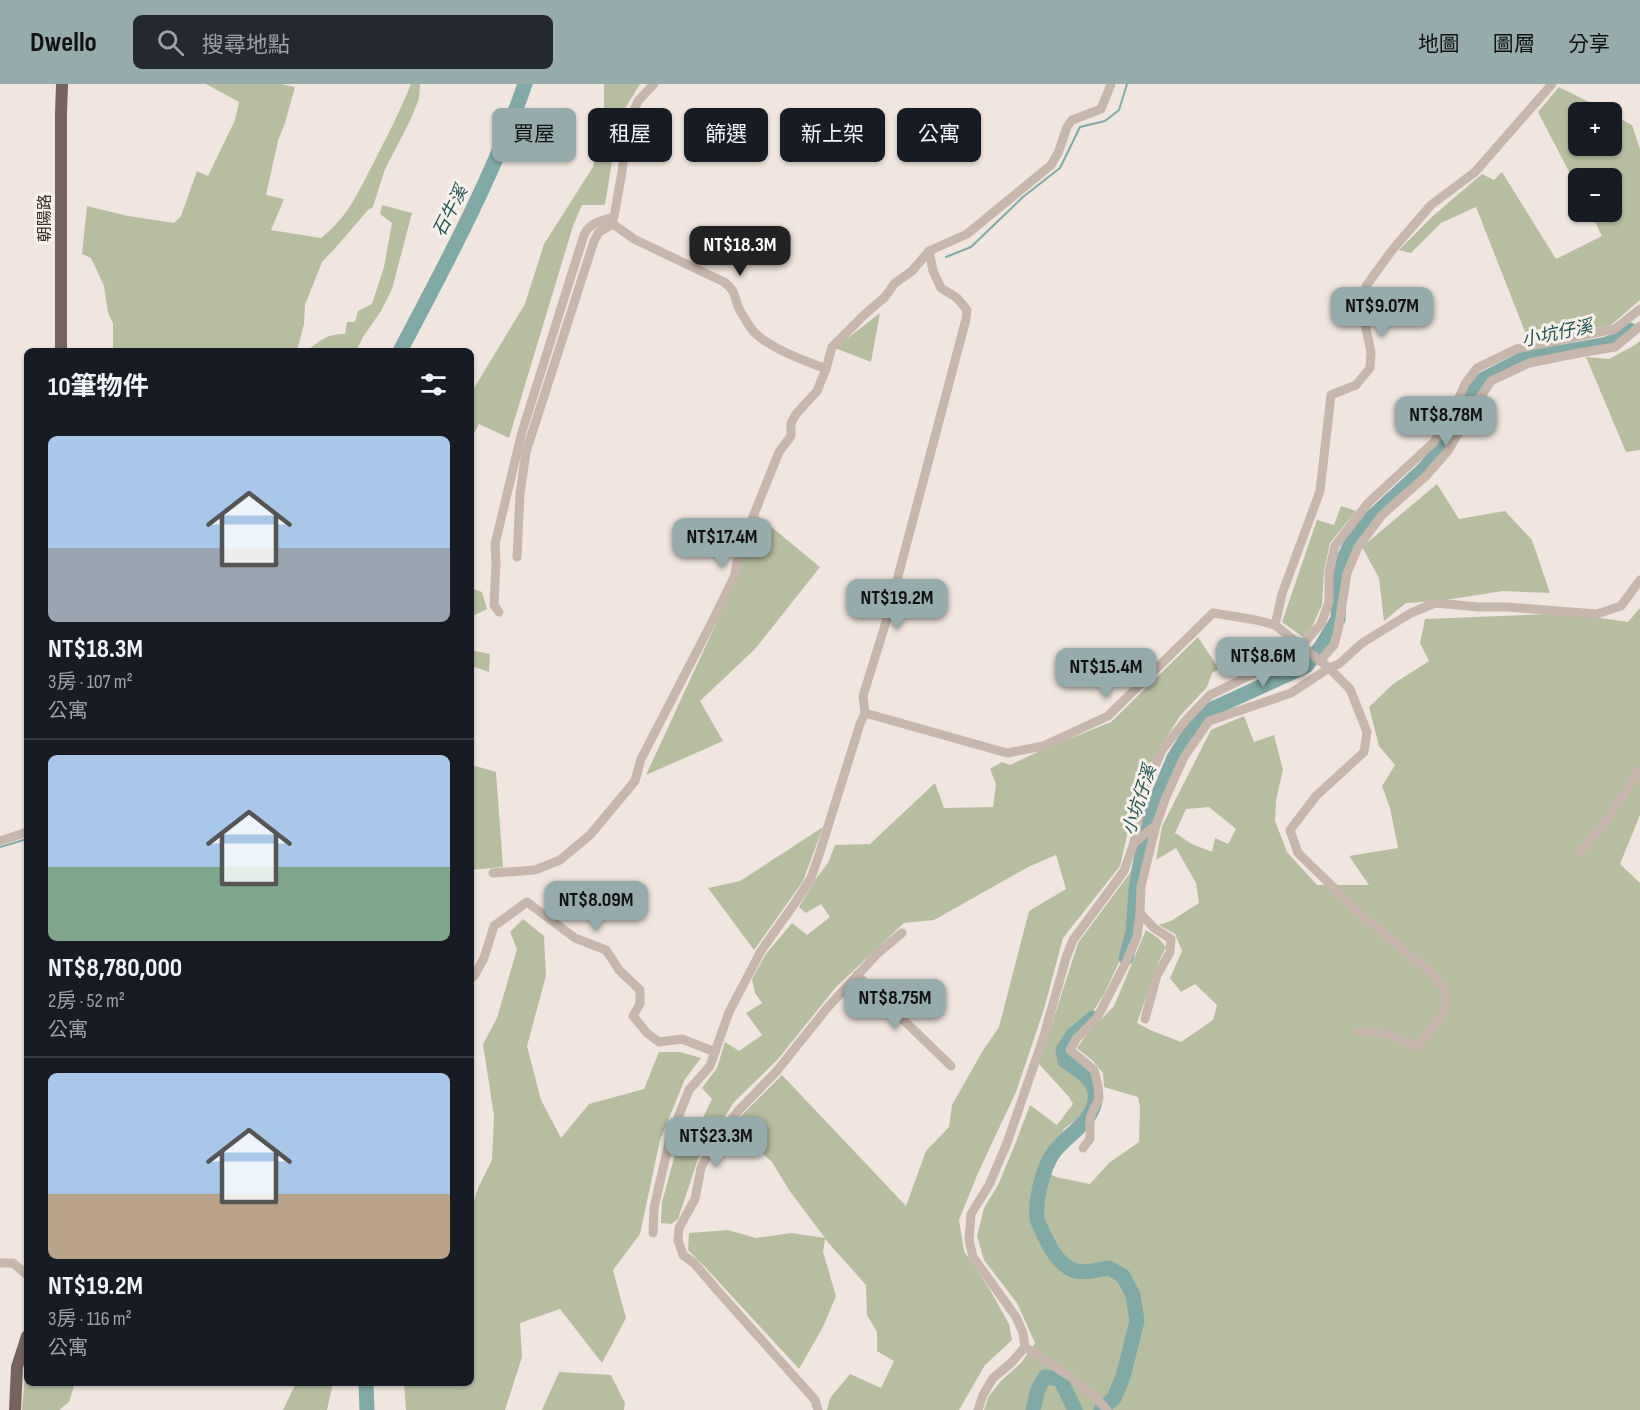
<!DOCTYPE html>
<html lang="zh-TW">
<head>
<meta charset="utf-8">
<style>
	body { margin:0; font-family:"Sofia Sans Condensed","Noto Sans TC",sans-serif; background:#242831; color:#f1f3f6; height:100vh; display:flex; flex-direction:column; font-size:22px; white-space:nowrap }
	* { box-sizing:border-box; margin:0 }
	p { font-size:20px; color:#9ea1a6 }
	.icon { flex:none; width:33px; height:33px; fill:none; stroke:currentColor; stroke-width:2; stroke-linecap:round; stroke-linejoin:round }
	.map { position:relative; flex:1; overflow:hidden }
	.panel { position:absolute; left:24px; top:264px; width:450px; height:1038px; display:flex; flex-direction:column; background:#171b24; border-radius:9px; box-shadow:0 2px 4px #0004 }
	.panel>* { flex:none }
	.hud { position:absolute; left:492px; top:24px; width:570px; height:54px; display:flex; gap:12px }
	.controls { position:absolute; left:1568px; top:18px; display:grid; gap:12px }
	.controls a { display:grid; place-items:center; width:54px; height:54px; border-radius:9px; background:#171b24; box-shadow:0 2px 4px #0004; font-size:30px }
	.price { position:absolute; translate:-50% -51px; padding:0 14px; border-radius:12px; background:#95abac; color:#111; font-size:20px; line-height:39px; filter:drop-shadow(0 2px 3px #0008) }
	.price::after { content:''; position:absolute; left:50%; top:36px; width:18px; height:14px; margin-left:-9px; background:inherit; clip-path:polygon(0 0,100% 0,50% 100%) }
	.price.active { background:#222; color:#fff }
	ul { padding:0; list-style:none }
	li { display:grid; align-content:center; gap:12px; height:318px; padding:0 24px }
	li+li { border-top:2px solid #363941 }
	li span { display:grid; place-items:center; height:186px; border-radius:9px; color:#555 }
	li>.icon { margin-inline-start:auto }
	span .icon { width:108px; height:108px; fill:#fffc; stroke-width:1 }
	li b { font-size:26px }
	h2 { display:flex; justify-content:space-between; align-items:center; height:72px; padding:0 24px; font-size:26px }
	.chip { padding:0 21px; border-radius:9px; background:#171b24; box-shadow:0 2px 4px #0004; font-size:21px; line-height:54px }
	.chip.active { background:#95abac; color:#111 }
	header { display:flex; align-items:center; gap:36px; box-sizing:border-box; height:84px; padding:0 30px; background:#95abac; color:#111 }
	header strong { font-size:28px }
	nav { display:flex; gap:33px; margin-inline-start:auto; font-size:21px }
	.search { width:420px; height:54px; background:#242831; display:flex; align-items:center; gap:15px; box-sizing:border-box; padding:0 21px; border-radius:9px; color:#9ea1a6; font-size:22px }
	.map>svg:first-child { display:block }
	.green { fill:#b7bea0; fill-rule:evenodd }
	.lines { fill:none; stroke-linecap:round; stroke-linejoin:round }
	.stream { stroke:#81aaa7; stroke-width:2 }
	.river { stroke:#81aaa7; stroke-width:15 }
	.minor { stroke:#c7b6ac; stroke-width:9 }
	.major { stroke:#76635d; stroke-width:12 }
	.labels { text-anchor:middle; stroke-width:6; stroke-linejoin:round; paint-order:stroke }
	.street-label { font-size:16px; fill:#362d2a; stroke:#f8f1eb }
	.water-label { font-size:18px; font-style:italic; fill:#245351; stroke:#f8f1eb }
</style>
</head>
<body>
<header>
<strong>Dwello</strong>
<div class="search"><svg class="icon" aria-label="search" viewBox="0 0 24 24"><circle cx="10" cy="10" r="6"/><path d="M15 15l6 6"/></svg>搜尋地點</div>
<nav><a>地圖</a><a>圖層</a><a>分享</a></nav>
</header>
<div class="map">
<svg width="1640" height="1326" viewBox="0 0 1640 1326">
	<rect width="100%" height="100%" fill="#f0e6df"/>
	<g class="green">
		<path d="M206 0H281L295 3 285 39 278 57 266 111 284 115 271 146 321 154C349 132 358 108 374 78 387 52 400 28 410 2L411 0H420L419 15 409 39 385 85 373 123 368 126 338 161 322 178 305 221 304 240 297 267H113V239L108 229 104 202 91 174 82 170 87 122 128 132 174 139 181 132 197 87 208 92 235 36 239 18Z"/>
		<polygon points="604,0 640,0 619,34 605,121 582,121 573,142 509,354 479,340 471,355 471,309 525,220 544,160 593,83 604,34"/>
		<polygon points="1559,3 1609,28 1578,28 1578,62 1611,62 1611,30 1632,41 1640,65 1640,216 1611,241 1529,258 1476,123 1441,139 1411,169 1399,166 1433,132 1482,90 1494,96 1502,88 1556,175 1602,152 1590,128 1611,128 1611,94 1578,94 1578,105 1538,28"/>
		<path d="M382 121 412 129 392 205 381 227 363 253 356 267H307C321 256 326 250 345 250L347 238H355L358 227 372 220 384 183 392 139 380 130Z"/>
		<polygon points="880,229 871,278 835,264"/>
		<polygon points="1640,257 1640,366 1626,368 1586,273 1609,275 1635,261"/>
		<polygon points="1437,400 1459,435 1505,427 1532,456 1550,509 1503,507 1439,517 1406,519 1384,537 1379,494 1362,463"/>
		<polygon points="1341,422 1356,427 1330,459 1324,487 1322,521 1312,543 1303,553 1282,538 1317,436 1334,441"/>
		<polygon points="758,432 820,483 755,565 700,617 723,657 646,691 740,488 742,468"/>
		<polygon points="471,504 482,508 487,525 471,533"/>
		<path d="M1640 524V731L1620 780 1640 799V1326H984L989 1312 1001 1297 1021 1279 1035 1259 1017 1219 984 1176 977 1152 984 1124 998 1101 1014 1063 1030 1021 1057 1041 1073 1020 1069 1013 1039 980 1078 859 1130 789 1137 762 1144 763 1136 809 1131 853 1104 910 1092 929 1075 950 1063 960V969L1089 993 1093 1003 1091 1014 1082 1031 1064 1045H1062L1064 1046 1055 1059 1043 1086 1056 1093 1090 1100 1109 1079 1139 1058 1140 1023 1138 1013 1104 1003 1103 989 1093 977 1077 964 1087 950 1114 922 1146 846 1158 854 1166 863 1159 877 1137 939 1150 946 1181 958 1213 936 1217 921 1195 900 1181 908 1170 894 1182 867 1175 850 1159 841 1171 837 1199 819 1196 799 1176 764 1156 776 1162 742 1211 646 1244 632 1254 658 1274 651 1283 686 1276 716 1275 737 1287 768 1317 801H1369L1349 772 1398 764 1390 724 1382 702 1395 681 1379 662 1369 623 1393 600 1429 577 1420 559 1425 535 1548 530 1601 534 1628 538ZM1209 723 1236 745 1228 760 1215 754 1212 768 1192 760 1175 749 1186 725Z"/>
		<polygon points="1198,553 1219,585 1212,589 1207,603 1180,632 1150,680 1132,730 1120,782 1063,854 1044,925 1016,1008 978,1089 959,1136 964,1167 989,1204 1009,1240 1012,1256 985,1281 959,1326 827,1326 830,1314 850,1290 881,1304 894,1277 877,1267 877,1248 867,1231 866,1201 825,1155 823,1168 836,1212 823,1243 799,1285 706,1184 688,1166 689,1149 728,1146 756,1154 791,1149 825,1154 789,1106 772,1078 734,1044 741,1032 782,991 906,1122 926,1067 949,1043 952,1021 982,968 999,943 1029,827 1066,805 1056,771 1028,783 934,836 904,839 836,903 778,975 734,1018 698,1075 678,1135 671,1140 661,1139 662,1118 684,1038 699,1042 712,1015 702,1004 717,984 725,958 739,967 762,951 746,929 762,919 755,909 752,895 766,870 792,839 807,851 830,833 821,820 806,829 799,823 815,796 828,779 835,761 870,760 935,699 944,724 993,723 996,700 990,685 1002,678 1010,681 1044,665 1111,638"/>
		<polygon points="471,566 490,570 489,588 471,582"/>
		<polygon points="471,627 472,635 472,681 496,688 503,783 471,786"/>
		<polygon points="823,743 803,797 754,866 708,804 740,797"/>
		<polygon points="523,835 544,852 546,892 527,962 541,1016 561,1054 589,1020 644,1005 659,968 680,968 701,974 685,995 660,1056 640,1150 613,1186 626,1234 602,1279 560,1225 520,1239 522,1273 505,1326 406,1326 404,1299 471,1299 471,1126 478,1104 492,1076 494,1032 483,960 497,934 517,865 510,848"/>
		<polygon points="559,1288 611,1291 625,1319 624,1326 542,1326"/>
		<polygon points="25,1289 27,1289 27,1299 75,1299 69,1318 59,1326 22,1326"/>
		<polygon points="296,1299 333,1299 327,1326 283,1326"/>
	</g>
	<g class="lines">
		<g class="stream">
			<polyline points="946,173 971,163 1023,113 1060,84 1080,43 1105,37 1119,26 1127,0"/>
			<polyline points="0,763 27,755"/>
		</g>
		<g class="river">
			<path d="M400 267C446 180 493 93 525 0"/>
			<polyline points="1126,874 1133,848 1136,806 1146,747 1152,726 1174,674 1194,642 1212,625 1306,582 1321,563 1338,535 1339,498 1345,472 1357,447 1423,386 1447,359 1470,312 1484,295 1523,275 1603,261 1618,256 1630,246"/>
			<path d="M1093 934 1072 952 1063 966 1065 977C1076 985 1094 994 1095 1009 1098 1036 1067 1050 1054 1068 1043 1083 1035 1116 1037 1134 1038 1140 1042 1146 1044 1151 1051 1165 1056 1176 1069 1184 1080 1191 1097 1186 1109 1184L1123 1192 1133 1211 1137 1237 1123 1293 1114 1314 1101 1326"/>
			<polyline points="366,1299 367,1326"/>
			<polyline points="1033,1326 1038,1305 1045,1293 1060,1295 1075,1326"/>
		</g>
		<g class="minor">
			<path d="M613 137V140L634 155 724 198C739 209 733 217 742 230 746 236 750 244 755 249 773 266 804 276 826 285"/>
			<polyline points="517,473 520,410 526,368 594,157 599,148 613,140"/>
			<path d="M499 528 494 521 496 478 495 460 522 348 584 151C590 138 601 137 614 133L622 88 629 37 638 17 654 0"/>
			<polyline points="1275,541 1282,510 1320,407 1331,311 1356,301 1370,284 1371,268 1364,235 1366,202 1393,165 1431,121 1475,88 1552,0"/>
			<polyline points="1320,577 1334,561 1338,546 1347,489 1358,463 1382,431 1425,393 1448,367 1473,324 1491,297 1529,279 1579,269 1615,263 1640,242"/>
			<polyline points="865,629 1007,669 1043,662 1108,632 1213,529 1256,536 1275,541 1329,584 1350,605 1367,648 1364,668 1316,712 1290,746 1298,769 1363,832 1428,886 1445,905 1446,925 1418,963 1383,949 1359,947"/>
			<polyline points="0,757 27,748"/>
			<polyline points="1134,759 1156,741"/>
			<polyline points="1580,769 1604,740 1640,685"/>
			<polyline points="493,789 535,786 560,776 590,751 635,697 641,675 713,536 735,491 738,470 779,368 791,352 791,339 796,330 817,307 826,285 832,263 865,230 885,213 895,199 912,187 929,167"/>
			<polyline points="857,891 951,982"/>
			<polyline points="471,894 474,892 484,874 494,842 527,818 575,854 606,866 619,886 640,906 640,920 633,932 647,949 659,958 682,955 715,968"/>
			<polyline points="1145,935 1157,891 1170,868 1171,855 1154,844 1140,829 1141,803 1156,741 1166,713 1184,673 1209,637 1291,609 1329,584 1339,580 1362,559 1411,529 1435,519 1479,523 1508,523 1597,530 1621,522 1640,496"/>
			<polyline points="1083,1064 1090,1055 1090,1034 1099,1014 1098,1002 1094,986 1070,966 1076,955 1097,934 1124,882 1137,853 1140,829"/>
			<polyline points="653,1149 654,1124 670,1054 689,1006 710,982 729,928 761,867 795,819 811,794 820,768 860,640 865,629 863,612 886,538 966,235 967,226 957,214 941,204 933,187 929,167 967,150 1051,81 1058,69 1067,43 1072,36 1101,25 1111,0"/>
			<polyline points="0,1179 13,1179 27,1191"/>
			<polyline points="1025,1263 1072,1294 1097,1315 1107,1326"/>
			<polyline points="818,1326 815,1316 717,1206 694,1179 683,1171 678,1156 679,1144 695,1115 701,1084 717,1053 739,1026 776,988 828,923 878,869 902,849"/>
			<polyline points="978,1326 983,1311 993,1294 1011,1279 1025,1263 1023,1249 1016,1233 973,1173 969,1156 971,1130 989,1101 1007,1059 1043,955 1066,874 1073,856 1124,787 1134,759 1143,710 1162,666 1186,636 1210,611 1257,588 1284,570 1301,562 1321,540 1329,518 1329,488 1335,462 1368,419 1434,358 1451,332 1465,300 1477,284 1516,265 1615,245 1640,225"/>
		</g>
		<g class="major">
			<polyline points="61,267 61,29 62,0"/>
			<polyline points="15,1326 17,1283 27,1252"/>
		</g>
	</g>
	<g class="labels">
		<g class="street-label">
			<text transform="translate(44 134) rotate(-90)" y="6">朝陽路</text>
		</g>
		<g class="water-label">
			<text transform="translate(450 127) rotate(-63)" y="6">石牛溪</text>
			<text transform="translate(1557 249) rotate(-12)" y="6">小坑仔溪</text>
			<text transform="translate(1139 716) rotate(-72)" y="6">小坑仔溪</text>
		</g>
	</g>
</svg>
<div class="controls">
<a>+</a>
<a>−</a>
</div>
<b class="price active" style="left:740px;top:193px">NT$18.3M</b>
<b class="price" style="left:1382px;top:254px">NT$9.07M</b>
<b class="price" style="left:1446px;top:363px">NT$8.78M</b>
<b class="price" style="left:722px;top:485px">NT$17.4M</b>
<b class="price" style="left:897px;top:546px">NT$19.2M</b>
<b class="price" style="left:1263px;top:604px">NT$8.6M</b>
<b class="price" style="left:1106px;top:615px">NT$15.4M</b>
<b class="price" style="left:596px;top:848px">NT$8.09M</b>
<b class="price" style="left:895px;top:946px">NT$8.75M</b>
<b class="price" style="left:716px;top:1084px">NT$23.3M</b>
<div class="hud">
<a class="chip active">買屋</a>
<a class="chip">租屋</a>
<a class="chip">篩選</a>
<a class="chip">新上架</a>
<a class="chip">公寓</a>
</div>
<section class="panel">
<h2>10筆物件<svg class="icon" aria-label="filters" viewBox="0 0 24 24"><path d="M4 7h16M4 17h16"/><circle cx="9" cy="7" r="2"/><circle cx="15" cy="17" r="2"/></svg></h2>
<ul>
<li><span style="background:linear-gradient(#a9c7e8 60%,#9aa5b1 0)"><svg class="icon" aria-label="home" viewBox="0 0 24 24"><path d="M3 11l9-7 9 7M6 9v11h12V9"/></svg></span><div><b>NT$18.3M</b><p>3房 · 107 m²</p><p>公寓</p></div></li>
<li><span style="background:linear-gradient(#a9c7e8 60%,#7fa58c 0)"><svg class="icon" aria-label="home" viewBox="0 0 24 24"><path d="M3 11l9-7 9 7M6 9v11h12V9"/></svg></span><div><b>NT$8,780,000</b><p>2房 · 52 m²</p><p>公寓</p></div></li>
<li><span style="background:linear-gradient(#a9c7e8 65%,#b9a48a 0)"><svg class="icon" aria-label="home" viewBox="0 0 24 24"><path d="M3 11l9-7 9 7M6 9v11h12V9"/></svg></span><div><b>NT$19.2M</b><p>3房 · 116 m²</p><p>公寓</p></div></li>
</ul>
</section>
</div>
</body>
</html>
